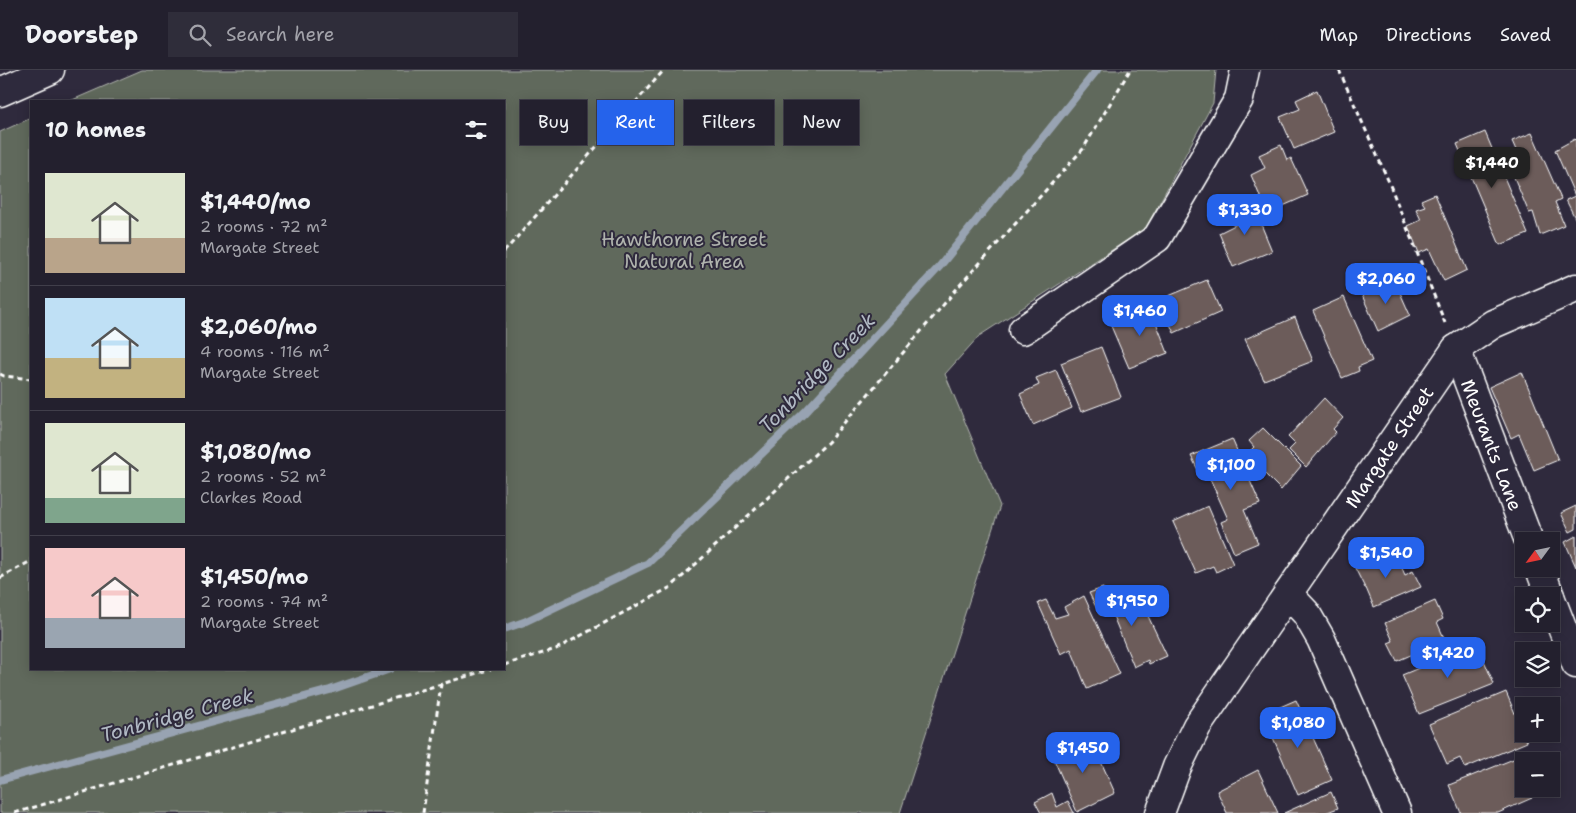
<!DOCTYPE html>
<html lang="en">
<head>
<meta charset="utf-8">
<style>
	body { margin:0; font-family:"Shantell Sans",sans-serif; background:#2f2d3a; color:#f1f3f6; height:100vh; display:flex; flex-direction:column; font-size:19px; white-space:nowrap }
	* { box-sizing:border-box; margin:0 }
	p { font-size:16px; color:#a3a3aa }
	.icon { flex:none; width:28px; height:28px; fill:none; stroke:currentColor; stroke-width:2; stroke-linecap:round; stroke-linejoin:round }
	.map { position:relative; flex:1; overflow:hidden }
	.drawer { position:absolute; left:30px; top:30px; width:475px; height:570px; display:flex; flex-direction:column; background:#23202e; border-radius:0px; box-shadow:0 2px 12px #0003,0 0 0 1px #403e4a }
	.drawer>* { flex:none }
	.hud { position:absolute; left:520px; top:30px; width:475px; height:45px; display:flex; gap:10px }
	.needle { width:32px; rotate:237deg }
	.controls { position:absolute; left:1515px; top:462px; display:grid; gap:10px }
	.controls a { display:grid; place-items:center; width:45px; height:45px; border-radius:0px; background:#23202e; box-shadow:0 2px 12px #0003,0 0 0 1px #403e4a; font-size:25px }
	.price { position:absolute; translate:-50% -42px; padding:0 11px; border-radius:10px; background:#2563eb; color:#fff; font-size:16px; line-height:32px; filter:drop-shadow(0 1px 2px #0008) }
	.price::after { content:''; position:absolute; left:50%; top:30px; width:15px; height:11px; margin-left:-8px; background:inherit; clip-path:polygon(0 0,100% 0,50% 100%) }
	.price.current { background:#222; color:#fff }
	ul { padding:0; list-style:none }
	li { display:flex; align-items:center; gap:15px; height:125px; padding:0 15px }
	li+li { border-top:1px solid #403e4a }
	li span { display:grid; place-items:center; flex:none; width:140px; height:100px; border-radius:0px; color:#555 }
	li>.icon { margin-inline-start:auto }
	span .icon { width:60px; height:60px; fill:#fffc; stroke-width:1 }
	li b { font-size:21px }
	h2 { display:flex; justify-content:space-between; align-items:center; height:60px; padding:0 15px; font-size:21px }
	.pill { padding:0 18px; border-radius:0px; background:#23202e; box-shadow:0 2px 12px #0003,0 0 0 1px #403e4a; font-size:18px; line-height:45px }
	.pill.current { background:#2563eb; color:#fff }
	header { display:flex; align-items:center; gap:30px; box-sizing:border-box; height:70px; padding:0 25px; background:#23202e; border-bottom:1px solid #403e4a }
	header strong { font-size:24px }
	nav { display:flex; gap:28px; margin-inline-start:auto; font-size:18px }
	.search { width:350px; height:45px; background:#2f2d3a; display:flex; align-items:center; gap:12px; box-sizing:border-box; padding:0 18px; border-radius:0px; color:#a3a3aa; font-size:19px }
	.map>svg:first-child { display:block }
	.green { fill:#61695c; stroke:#b0b4ae }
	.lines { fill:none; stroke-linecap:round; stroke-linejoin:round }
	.stream { stroke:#98a3b2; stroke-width:8 }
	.building { fill:#6c5b5a; stroke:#fff }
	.minor-casing { stroke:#fff; stroke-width:31 }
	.path { stroke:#fff; stroke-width:3; stroke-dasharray:5 4; stroke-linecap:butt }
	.minor { stroke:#2f2a3d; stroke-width:28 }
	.labels { text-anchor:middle; stroke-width:4; stroke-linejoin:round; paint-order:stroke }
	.park-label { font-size:19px; fill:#b0b4ae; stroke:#2f2a3d }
	.street-label { font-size:19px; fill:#fff; stroke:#2f2a3d }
	.water-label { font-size:20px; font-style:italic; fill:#b2bac5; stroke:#2f2a3d }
</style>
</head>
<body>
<header>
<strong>Doorstep</strong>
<div class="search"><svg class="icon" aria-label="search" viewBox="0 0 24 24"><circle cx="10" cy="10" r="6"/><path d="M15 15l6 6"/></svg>Search here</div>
<nav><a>Map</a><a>Directions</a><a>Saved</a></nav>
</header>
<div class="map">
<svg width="1576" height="743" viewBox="0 0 1576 743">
	<rect width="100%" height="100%" fill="#2f2a3d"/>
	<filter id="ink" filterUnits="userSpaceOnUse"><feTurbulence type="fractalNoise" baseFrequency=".02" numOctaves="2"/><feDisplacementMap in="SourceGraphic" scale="10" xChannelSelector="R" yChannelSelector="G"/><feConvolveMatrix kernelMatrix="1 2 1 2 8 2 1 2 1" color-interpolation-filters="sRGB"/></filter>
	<g filter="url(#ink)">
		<polygon class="green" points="142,0 1216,0 1213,33 1146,158 979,266 945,304 1000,436 900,743 0,743 0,62 31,48 31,599 504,599 504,31 70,31"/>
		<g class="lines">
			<g class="stream">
				<polyline points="504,559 524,552 648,493 805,342 940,196 1097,0"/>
				<polyline points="0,710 330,620 390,599"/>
			</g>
		</g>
		<g class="building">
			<polygon points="1317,20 1334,62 1294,79 1280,47 1300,39 1296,30"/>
			<polygon points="1485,62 1528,164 1500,175 1457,74"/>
			<polygon points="1532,63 1561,129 1555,132 1564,155 1540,165 1533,142 1529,143 1508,93 1519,87 1512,71"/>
			<polygon points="1575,69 1576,70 1576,150 1566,130 1575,126 1555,80"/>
			<polygon points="1281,75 1287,90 1291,88 1308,125 1267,143 1251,105 1265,98 1259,85"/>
			<polygon points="1435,124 1467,200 1444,211 1429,179 1419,183 1408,156 1421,150 1416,139 1425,136 1421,130"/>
			<polygon points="1251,130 1272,181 1233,197 1219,163 1237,154 1231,137"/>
			<polygon points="1394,209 1410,245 1378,261 1361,223"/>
			<polygon points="1207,210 1221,242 1174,263 1159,230"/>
			<polygon points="1344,227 1372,291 1358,297 1359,301 1342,308 1313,241"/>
			<polygon points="1148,232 1168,283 1129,298 1111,256 1130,249 1127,242"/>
			<polygon points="1295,247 1313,291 1264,310 1245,269"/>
			<polygon points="1101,277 1121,327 1081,342 1061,293"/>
			<polygon points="1056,300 1072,338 1033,355 1020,324 1039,315 1036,308"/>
			<polygon points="1522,302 1558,390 1534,400 1519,364 1511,368 1489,317"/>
			<polygon points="1324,328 1343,348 1333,359 1336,362 1306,397 1289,380 1295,374 1288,367"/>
			<polygon points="1263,358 1301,396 1281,420 1246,385 1254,377 1249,371"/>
			<polygon points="1232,369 1260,434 1244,440 1258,473 1234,483 1221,452 1228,449 1207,402 1200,404 1191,386"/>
			<polygon points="1208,436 1233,494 1216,502 1213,496 1196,503 1173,452"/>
			<polygon points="1576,436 1576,459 1570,462 1561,443"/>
			<polygon points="1576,466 1576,497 1565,472"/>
			<polygon points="1394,480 1405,505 1413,501 1421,517 1374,537 1366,518 1365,518 1355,498"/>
			<polygon points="1103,518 1106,526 1114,522 1119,533 1138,525 1167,586 1149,594 1148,590 1134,597 1111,541 1100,545 1089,523"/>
			<polygon points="1084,526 1120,604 1087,619 1071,579 1061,584 1038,533 1046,530 1055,548 1068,544 1064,537"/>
			<polygon points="1435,531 1443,549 1437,552 1445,570 1397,591 1388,573 1393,571 1385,553"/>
			<polygon points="1477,574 1494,614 1419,644 1402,605"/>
			<polygon points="1506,622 1527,672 1465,698 1460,688 1447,694 1429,654"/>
			<polygon points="1296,630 1332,710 1298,725 1268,656 1276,651 1271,641"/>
			<polygon points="1090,667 1115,723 1077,742 1052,685"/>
			<polygon points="1516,688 1524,708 1524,719 1528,719 1532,728 1498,743 1461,743 1449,715"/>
			<polygon points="1258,700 1278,743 1227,743 1217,721"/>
			<polygon points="1331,722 1338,738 1325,743 1284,743"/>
			<polygon points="1052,723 1057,737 1068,731 1074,743 1041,743 1035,732"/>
		</g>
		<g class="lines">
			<defs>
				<g id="minor">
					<polyline points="0,22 50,0"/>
					<polyline points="1023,260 1157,168 1239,29 1245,0"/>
					<polyline points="1456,279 1529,471"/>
					<polyline points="1540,499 1550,526"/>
					<polyline points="1288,524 1306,543 1321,569 1397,743"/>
					<polyline points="1551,529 1576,594"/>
					<polyline points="1160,743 1177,697 1197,656 1456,279 1493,254 1576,218"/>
				</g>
			</defs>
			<use href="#minor" class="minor-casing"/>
			<g class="path">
				<polyline points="1339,0 1388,110 1445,253"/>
				<polyline points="504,182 664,0"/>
				<polyline points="0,304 4,306 31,309"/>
				<polyline points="0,508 31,491"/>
				<polyline points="504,595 556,579 671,517 828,372 960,215 1083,79 1130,0"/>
				<polyline points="15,743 491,599"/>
				<polyline points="423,743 441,614"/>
			</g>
			<use href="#minor" class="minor"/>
		</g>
	</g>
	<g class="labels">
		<g class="park-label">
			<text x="684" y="176">Hawthorne Street<tspan x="684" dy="22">Natural Area</tspan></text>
		</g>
		<g class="street-label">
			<text transform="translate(1492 375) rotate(69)" y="7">Meurants Lane</text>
			<text transform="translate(1389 377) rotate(-56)" y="7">Margate Street</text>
		</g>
		<g class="water-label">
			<text transform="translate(817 303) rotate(-46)" y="7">Tonbridge Creek</text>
			<text transform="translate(177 645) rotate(-15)" y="7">Tonbridge Creek</text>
		</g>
	</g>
</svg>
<div class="controls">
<a><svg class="needle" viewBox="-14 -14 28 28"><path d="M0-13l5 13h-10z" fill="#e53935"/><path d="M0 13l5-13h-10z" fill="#a3a3aa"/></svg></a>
<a><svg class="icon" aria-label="locate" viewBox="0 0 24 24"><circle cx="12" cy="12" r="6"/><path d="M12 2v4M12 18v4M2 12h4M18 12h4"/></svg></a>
<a><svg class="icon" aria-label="layers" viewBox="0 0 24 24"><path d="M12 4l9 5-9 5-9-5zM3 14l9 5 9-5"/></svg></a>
<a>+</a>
<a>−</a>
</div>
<b class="price current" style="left:1492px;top:119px">$1,440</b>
<b class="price" style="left:1245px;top:166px">$1,330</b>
<b class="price" style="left:1386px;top:235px">$2,060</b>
<b class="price" style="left:1140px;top:267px">$1,460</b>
<b class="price" style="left:1231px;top:421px">$1,100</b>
<b class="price" style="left:1386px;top:509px">$1,540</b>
<b class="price" style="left:1132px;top:557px">$1,950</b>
<b class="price" style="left:1448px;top:609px">$1,420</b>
<b class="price" style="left:1298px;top:679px">$1,080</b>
<b class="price" style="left:1083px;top:704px">$1,450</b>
<div class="hud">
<a class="pill">Buy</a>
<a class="pill current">Rent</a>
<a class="pill">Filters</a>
<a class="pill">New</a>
</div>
<section class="drawer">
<h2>10 homes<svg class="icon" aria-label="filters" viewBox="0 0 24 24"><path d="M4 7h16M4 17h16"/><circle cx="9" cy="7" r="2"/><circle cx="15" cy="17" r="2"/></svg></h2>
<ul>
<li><span style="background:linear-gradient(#dfe7d0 65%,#b9a48a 0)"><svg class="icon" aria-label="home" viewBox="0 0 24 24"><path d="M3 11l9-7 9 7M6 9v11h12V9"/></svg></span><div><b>$1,440/mo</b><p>2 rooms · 72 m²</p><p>Margate Street</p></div></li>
<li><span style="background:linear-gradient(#bfe0f5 60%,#c2b280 0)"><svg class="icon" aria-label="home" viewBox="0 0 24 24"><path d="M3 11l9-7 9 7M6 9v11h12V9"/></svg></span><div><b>$2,060/mo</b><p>4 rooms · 116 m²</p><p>Margate Street</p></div></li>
<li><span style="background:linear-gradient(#dfe7d0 75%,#7fa58c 0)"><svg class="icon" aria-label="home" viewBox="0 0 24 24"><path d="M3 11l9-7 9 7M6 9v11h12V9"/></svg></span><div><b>$1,080/mo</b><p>2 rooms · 52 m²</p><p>Clarkes Road</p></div></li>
<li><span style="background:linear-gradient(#f6c9c9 70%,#9aa5b1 0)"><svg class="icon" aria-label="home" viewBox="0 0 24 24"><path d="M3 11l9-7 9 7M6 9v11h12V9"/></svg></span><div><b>$1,450/mo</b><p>2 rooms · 74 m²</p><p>Margate Street</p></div></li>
</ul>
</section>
</div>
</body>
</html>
